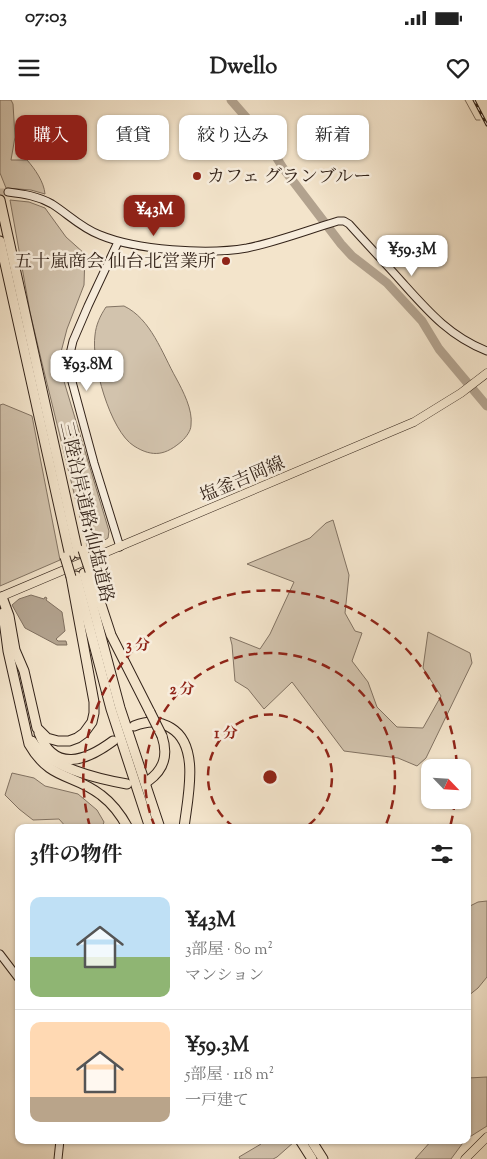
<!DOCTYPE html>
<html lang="ja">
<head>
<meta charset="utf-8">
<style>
	body { margin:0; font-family:"Sorts Mill Goudy","Noto Serif JP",serif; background:#f2f2f2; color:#222; height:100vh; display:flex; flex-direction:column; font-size:19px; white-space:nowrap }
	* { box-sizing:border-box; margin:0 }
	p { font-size:16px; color:#767676 }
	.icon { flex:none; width:28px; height:28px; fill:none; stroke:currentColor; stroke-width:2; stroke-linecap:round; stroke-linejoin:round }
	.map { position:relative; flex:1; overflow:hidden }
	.panel { position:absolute; left:15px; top:724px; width:456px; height:320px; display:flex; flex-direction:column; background:#fff; border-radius:10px; box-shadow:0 1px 4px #0004 }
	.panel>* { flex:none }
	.top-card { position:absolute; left:15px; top:15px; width:458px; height:45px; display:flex; gap:10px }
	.needle { width:32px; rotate:115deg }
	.tools { position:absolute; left:421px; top:659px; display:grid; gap:10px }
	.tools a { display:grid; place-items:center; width:50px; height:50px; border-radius:10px; background:#fff; box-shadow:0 1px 4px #0004; font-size:25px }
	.price { position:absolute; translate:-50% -42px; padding:0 11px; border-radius:10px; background:#fff; color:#222; font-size:16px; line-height:32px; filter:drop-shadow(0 1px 2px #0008) }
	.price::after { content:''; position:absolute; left:50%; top:30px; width:15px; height:11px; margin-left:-8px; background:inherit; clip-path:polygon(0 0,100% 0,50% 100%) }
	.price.current { background:#8f2418; color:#fff }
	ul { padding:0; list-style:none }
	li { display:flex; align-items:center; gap:15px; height:125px; padding:0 15px }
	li+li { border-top:1px solid #e0e0e0 }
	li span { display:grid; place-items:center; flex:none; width:140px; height:100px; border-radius:10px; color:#555 }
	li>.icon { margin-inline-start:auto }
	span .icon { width:60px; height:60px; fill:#fffc; stroke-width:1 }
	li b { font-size:21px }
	h2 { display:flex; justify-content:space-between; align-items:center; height:60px; padding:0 15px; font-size:21px }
	.pill { padding:0 18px; border-radius:10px; background:#fff; box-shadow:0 1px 4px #0004; font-size:18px; line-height:45px }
	.pill.current { background:#8f2418; color:#fff }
	.status { display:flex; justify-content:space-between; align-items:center; height:35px; padding:0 25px; background:#fff; direction:ltr }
	.status svg { height:14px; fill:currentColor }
	header { display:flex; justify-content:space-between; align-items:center; height:65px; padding:0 15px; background:#fff; font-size:22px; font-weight:800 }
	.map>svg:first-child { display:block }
	.green { fill:#d2c3ad; stroke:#827363 }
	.water { fill:#b2a28e; stroke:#7f6f5f }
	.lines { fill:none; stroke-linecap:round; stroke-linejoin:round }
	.stream { stroke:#7f6f5f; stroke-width:1 }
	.river { stroke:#b2a28e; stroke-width:9 }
	.secondary-tunnel { stroke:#cdbda7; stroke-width:7; stroke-dasharray:7 3.5; stroke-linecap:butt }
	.secondary-casing { stroke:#332319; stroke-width:9 }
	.primary-casing { stroke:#332319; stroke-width:9 }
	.highway-casing { stroke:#332319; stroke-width:11 }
	.secondary { stroke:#f7eddd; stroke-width:7 }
	.primary { stroke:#f3e4cb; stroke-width:8 }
	.highway { stroke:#f3e4cb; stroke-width:9 }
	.rail-casing { stroke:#332319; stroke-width:3 }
	.rail { stroke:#f7eddd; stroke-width:1; stroke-dasharray:4; stroke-linecap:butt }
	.highway-bridge-casing { stroke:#332319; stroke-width:11; stroke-linecap:butt }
	.highway-bridge { stroke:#f3e4cb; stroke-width:9 }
	.ring { fill:none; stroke:#8f2418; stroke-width:2.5; stroke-dasharray:9 6 }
	.poi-dot { fill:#8f2418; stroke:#f7eddd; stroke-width:2 }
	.labels { text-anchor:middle; stroke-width:5; stroke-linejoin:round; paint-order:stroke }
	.poi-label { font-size:18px; fill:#332319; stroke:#f7eddd; text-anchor:start }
	.street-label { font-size:18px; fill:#332319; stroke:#f7eddd }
	.centre { fill:#8f2418; stroke:#f7eddd; stroke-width:2.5 }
	.ring-label { font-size:15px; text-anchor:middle; font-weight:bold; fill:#8f2418; stroke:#f7eddd; stroke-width:5; stroke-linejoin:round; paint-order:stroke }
</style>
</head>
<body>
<div class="status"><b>07:03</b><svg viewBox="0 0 49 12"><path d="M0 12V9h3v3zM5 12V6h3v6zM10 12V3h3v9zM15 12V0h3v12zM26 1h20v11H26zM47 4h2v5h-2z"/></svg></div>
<header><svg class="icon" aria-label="menu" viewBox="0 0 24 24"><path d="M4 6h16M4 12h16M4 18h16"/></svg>Dwello<svg class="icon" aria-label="heart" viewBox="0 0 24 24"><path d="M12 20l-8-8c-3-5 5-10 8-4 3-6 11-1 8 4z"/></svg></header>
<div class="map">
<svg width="487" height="1059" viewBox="0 0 487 1059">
	<rect width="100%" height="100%" fill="#f3e4cb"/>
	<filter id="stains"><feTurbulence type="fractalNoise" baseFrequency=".004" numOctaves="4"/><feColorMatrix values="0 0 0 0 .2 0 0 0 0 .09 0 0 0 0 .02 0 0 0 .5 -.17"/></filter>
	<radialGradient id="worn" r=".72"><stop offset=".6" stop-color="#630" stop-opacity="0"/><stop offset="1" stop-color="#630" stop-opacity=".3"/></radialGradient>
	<g class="green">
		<path d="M0 0H11L13 4 15 37 11 60H27C35 69 44 82 45 94L31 90 6 88 0 73Z"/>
		<polygon points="10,100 29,102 45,108 66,137 85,154 84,185 67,229 61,252 63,278 109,431 108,438 88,450 41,259 30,212"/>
		<path d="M124 206C151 219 162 253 176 278 183 291 193 310 191 325 191 331 186 337 182 341 166 355 153 358 134 346 110 331 91 262 95 235 96 225 100 216 106 207Z"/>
		<polygon points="3,304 32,316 60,460 0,486 0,305"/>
		<polygon points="333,420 349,475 345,513 355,531 362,533 352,561 368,582 377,607 397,627 423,628 441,596 423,568 428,532 470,553 472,563 426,658 417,666 398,658 344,651 292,582 264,609 248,589 235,581 232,545 230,537 260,549 270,534 294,482 247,464 310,438 326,423"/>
		<polygon points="12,673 34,678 45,686 78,694 97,710 104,722 102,727 66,727 59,719 33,720 19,709 5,695"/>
		<polygon points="487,801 487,877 478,888 468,896 468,807 478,802"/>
		<polygon points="487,977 487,1026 468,1038 468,978"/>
		<polygon points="258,1040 293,1040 294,1042 277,1057 273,1059 240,1059 239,1057 261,1044"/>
		<polygon points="432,1040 465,1040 451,1059 415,1059"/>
	</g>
	<polygon class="water" points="31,495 44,499 45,497 47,498 46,500 62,512 65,531 56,539 58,541 66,541 67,545 57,545 25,528 12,505 19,499"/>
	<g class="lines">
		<polyline class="stream" points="465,0 476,20 480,20"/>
		<polyline class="river" points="231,0 265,39 283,68 341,144 352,156 387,183 422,221 439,249 487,306"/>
		<polyline class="secondary-tunnel" points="0,92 8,92"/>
		<defs>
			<g id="secondary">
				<path d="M8 92C24 94 38 96 52 104 68 114 81 128 100 135 136 150 207 155 247 148 277 142 308 130 338 121H344L349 124C366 143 384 162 401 181 428 211 449 236 487 251"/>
				<polyline points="118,142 88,206 73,241 69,258 71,278 94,363 120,447"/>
				<polyline points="0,854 19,879"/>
				<polyline points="58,1059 60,1040"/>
			</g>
			<g id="primary">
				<polyline points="0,497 414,322 461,293 487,273"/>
				<polyline points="465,1059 487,1037"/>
			</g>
			<g id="highway">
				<polyline points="0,100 78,453"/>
				<polyline points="0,141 70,456"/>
				<polyline points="90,471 111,535 150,612"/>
				<polyline points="84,473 120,608 160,728"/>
				<polyline points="76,476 111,609 150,728"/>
				<polyline points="2,497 9,516 15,550 24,571 37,628 47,638 58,641 69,641 77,638 84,633 92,622 94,613 94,602 71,477"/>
				<path d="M3 513 8 551 29 644C50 681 73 673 101 695 113 704 121 715 128 728"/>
				<path d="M134 626C148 621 158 620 171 628 201 646 187 700 184 728"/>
				<path d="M39 633C54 673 86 661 113 641"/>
				<path d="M32 641C47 667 99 679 127 684"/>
				<path d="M148 681C165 669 168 654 162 636"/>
				<polyline points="300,1040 312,1059"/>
				<polyline points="311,1040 323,1059"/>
			</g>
		</defs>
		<use href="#secondary" class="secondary-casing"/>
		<use href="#primary" class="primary-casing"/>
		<use href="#highway" class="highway-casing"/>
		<use href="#secondary" class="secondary"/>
		<use href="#primary" class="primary"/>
		<use href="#highway" class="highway"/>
		<defs>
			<polyline id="rail" points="474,0 487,25"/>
		</defs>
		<use href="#rail" class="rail-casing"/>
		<use href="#rail" class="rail"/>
		<defs>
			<g id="highway-bridge">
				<polyline points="83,450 90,471"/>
				<polyline points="65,457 71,477"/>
				<polyline points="150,612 162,636"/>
			</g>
		</defs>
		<use href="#highway-bridge" class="highway-bridge-casing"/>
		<use href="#highway-bridge" class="highway-bridge"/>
	</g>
	<g class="ring">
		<path d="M234 727A62 62 0 1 1 306 727"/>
		<path d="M155 727A125 125 0 1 1 385 727"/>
		<path d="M455 701A187 187 0 0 1 450 727M90 727A187 187 0 1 1 457 667"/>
	</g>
	<g class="poi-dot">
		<circle cx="197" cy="76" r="5"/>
		<circle cx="226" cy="161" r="5"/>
	</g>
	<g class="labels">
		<g class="poi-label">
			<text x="207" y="82">カフェ グランブルー</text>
			<text x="216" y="167" text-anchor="end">五十嵐商会 仙台北営業所</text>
		</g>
		<g class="street-label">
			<text transform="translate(242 379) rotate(-23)" y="6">塩釜吉岡線</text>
			<text transform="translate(87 412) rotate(77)" y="6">三陸沿岸道路;仙塩道路</text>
		</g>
	</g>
	<circle cx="270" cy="677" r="8" class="centre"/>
	<g class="ring-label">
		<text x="138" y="550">3 分</text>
		<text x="182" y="594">2 分</text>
		<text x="226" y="638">1 分</text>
	</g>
	<rect width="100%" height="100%" filter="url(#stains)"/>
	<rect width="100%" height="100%" fill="url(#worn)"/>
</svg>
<div class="tools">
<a><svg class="needle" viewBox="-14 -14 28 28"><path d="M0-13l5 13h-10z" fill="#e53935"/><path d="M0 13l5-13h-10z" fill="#767676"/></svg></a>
</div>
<b class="price current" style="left:154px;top:137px">¥43M</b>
<b class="price" style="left:412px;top:177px">¥59.3M</b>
<b class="price" style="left:87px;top:292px">¥93.8M</b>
<div class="top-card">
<a class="pill current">購入</a>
<a class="pill">賃貸</a>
<a class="pill">絞り込み</a>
<a class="pill">新着</a>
</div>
<section class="panel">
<h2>3件の物件<svg class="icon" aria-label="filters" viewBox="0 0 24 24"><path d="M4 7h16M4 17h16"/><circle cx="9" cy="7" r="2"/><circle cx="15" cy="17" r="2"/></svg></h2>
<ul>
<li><span style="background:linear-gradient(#bfe0f5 60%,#8fb573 0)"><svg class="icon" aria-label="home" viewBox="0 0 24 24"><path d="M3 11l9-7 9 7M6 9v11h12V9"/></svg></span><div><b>¥43M</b><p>3部屋 · 80 m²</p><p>マンション</p></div></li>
<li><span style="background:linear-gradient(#ffd9b3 75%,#b9a48a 0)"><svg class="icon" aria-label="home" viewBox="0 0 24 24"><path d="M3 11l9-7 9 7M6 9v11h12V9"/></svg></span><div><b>¥59.3M</b><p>5部屋 · 118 m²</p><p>一戸建て</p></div></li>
</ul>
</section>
</div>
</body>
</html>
